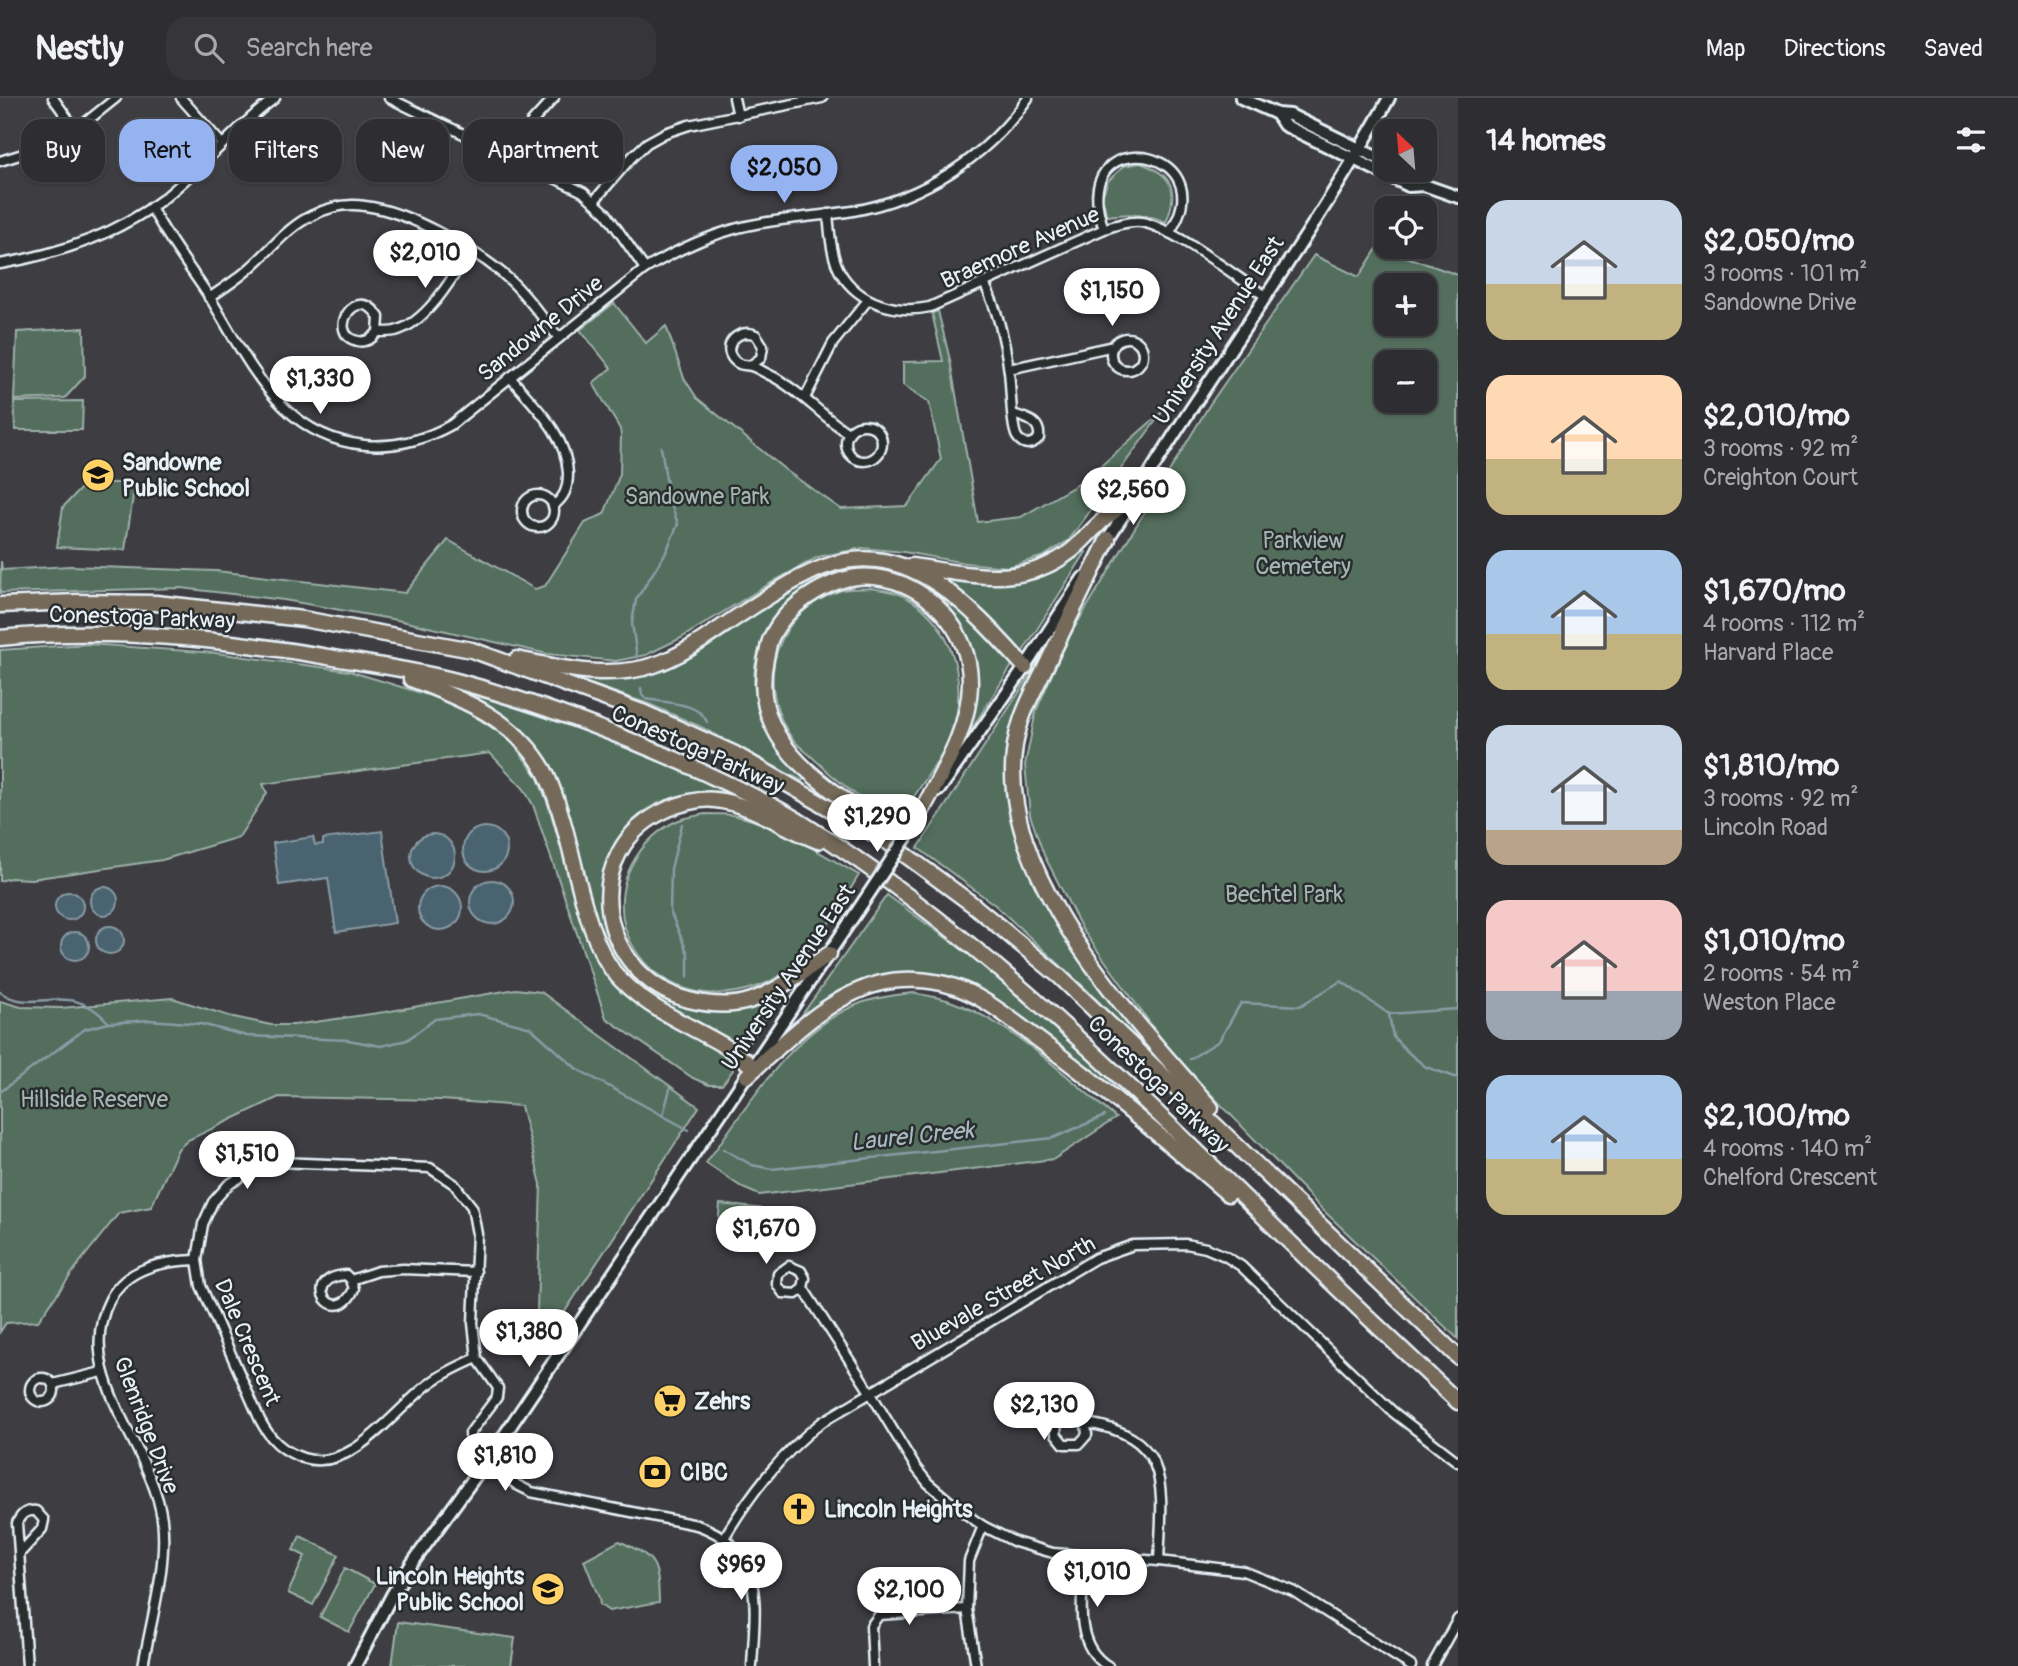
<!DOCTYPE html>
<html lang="en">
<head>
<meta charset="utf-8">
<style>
	body { margin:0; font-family:Pangolin,sans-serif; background:#36363a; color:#f1f3f6; height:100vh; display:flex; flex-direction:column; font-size:26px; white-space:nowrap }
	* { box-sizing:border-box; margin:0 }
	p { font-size:23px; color:#a7a8ac }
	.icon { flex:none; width:38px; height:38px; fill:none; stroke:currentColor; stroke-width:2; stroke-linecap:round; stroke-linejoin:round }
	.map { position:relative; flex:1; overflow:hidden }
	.details { display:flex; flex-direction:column; background:#2e2e32; width:560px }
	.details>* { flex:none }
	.banner { position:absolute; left:21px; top:21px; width:665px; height:63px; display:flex; gap:14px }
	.needle { width:46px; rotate:334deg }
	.tools { position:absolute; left:1374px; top:21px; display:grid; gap:14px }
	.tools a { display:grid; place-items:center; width:63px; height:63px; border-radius:14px; background:#2e2e32; box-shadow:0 2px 5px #0004,0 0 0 2px #494a4d; font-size:35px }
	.price { position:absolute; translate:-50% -60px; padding:0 16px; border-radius:24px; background:#fff; color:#222; font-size:23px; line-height:46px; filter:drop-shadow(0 2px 4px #0008) }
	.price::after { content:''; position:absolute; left:50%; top:42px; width:21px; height:16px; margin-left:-10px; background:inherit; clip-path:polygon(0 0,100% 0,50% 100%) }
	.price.current { background:#95b2f1; color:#111 }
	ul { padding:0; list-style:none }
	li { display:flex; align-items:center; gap:21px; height:175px; padding:0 28px }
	li span { display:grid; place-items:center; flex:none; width:196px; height:140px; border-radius:21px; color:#555 }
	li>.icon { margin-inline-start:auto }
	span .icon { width:84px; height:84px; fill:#fffc; stroke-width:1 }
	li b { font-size:30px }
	h2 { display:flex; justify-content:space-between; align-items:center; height:84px; padding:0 28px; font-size:30px }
	.tag { padding:0 24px; border-radius:21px; background:#2e2e32; box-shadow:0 2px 5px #0004,0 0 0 2px #494a4d; font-size:24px; line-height:63px }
	.tag.current { background:#95b2f1; color:#111 }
	header { display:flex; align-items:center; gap:42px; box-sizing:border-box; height:98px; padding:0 35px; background:#2e2e32; border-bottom:2px solid #494a4d }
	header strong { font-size:33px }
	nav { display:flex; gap:38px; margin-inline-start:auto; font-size:24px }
	.search { width:490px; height:63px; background:#36363a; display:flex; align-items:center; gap:18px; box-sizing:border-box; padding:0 24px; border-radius:21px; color:#a7a8ac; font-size:26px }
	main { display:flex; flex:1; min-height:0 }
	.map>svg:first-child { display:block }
	.green { fill:#536e5d; stroke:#9eb0aa; stroke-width:2; fill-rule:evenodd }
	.water { fill:#4a646f; stroke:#899ca6; stroke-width:2 }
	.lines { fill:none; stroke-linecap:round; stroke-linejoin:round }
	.stream { stroke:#899ca6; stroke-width:2.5 }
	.minor-casing { stroke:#e8f1f8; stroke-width:13 }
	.secondary-casing { stroke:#e8f1f8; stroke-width:16 }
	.motorway-casing { stroke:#e8f1f8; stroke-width:19 }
	.minor { stroke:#2a2d2e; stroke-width:8 }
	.secondary { stroke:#2a2d2e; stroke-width:10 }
	.motorway { stroke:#746a5a; stroke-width:14 }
	.secondary-bridge-casing { stroke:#e8f1f8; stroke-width:16; stroke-linecap:butt }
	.secondary-bridge { stroke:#2a2d2e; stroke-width:10 }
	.labels { text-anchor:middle; stroke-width:5; stroke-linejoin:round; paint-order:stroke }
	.street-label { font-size:23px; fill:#e8f1f8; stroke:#2a2d2e }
	.poi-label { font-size:23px; font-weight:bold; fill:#e8f1f8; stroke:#2a2d2e; text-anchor:start }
	.park-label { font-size:23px; fill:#a5b6b2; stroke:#2a2d2e }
	.water-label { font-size:24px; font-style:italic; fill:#a9b9c1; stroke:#2a2d2e }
</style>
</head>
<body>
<header>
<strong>Nestly</strong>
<div class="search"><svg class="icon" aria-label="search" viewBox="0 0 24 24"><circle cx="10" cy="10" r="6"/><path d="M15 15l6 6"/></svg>Search here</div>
<nav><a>Map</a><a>Directions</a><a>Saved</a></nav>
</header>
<main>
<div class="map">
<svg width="1458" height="1568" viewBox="0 0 1458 1568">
	<rect width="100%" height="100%" fill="#3e3d42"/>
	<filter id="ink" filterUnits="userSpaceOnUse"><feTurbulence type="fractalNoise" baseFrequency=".0143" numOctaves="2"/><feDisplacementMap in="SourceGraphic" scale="14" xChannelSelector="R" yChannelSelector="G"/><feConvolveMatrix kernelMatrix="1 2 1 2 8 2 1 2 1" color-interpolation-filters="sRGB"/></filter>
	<g filter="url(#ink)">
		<g class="green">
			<path d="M1140 65C1173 76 1179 93 1166 124 1145 115 1130 115 1107 118L1102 99 1108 83 1124 68Z"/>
			<path d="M1378 149 1458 177V1241L1323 1112 1173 957 1082 831 1044 757 1030 717 1025 667 1036 613 1067 542 1210 306 1314 157 1359 179ZM1386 187H1424V226H1386ZM1386 264H1424V303H1386Z"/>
			<polygon points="614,205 646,245 666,228 684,280 697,300 788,374 841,411 907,408 941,361 929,304 903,287 903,264 943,263 932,215 938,213 950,262 978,424 1021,419 1085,382 1163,313 1069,442 1044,458 1008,469 965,465 904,454 862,450 818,459 774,483 681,540 646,557 616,563 548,556 397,522 284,502 181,490 0,495 1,463 2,472 70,468 216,473 405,495 448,442 535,491 545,488 585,425 604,416 620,376 621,338 620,331 593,285 611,270 580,232"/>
			<polygon points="84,230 85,278 65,300 14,302 17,234"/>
			<polygon points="83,303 82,332 15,332 14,304"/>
			<polygon points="86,385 135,385 125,452 57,449 63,409"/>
			<polygon points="1080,452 1086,454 1022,555 981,512 939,479 1013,484 1046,476"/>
			<path d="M870 464 928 484 958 508 1013 566 971 632 973 608 961 533C944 519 928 506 911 493 904 488 897 479 890 476 877 471 860 472 847 474 792 483 748 537 755 594 759 630 780 655 805 680L802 683 701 629 649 606 575 581 576 577 639 576 800 485 827 472Z"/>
			<path d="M871 490C881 492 893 493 902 497 948 520 965 571 956 620 951 650 913 699 895 726 865 705 838 684 812 659 804 652 794 645 789 636 755 581 776 514 839 493 848 490 861 491 871 490Z"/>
			<polygon points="88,546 216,555 349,573 457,606 511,643 537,678 550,712 578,812 606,876 641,908 726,957 731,964 733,972 722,987 709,987 693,980 606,920 533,707 524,691 490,655 263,686 267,695 239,739 162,762 31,781 10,780 0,783 0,552"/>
			<polygon points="1033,573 1038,575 1012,634 1007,676 1030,766 1147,945 1143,949 1085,890 995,807 918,750"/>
			<path d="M478 598 568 626 646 657 724 692 723 696C697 695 669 696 646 712 575 763 593 880 678 904 687 907 700 903 710 902 735 899 759 896 784 893L745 950 639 892 616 869 599 835 545 665 477 603Z"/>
			<path d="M705 716C714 716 723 716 732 717 775 725 822 756 859 777 838 811 817 850 785 874 770 885 753 891 736 894 648 909 586 817 645 747 654 737 666 727 679 722 687 719 696 718 705 716Z"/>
			<polygon points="887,797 979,864 1130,997 1125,1001 987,899 911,877 800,925 797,924"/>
			<polygon points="516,891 541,894 699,1009 545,1244 537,1213 541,1086 521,1008 442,1002 279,999 188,1042 178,1051 151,1109 119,1115 80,1164 38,1223 6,1225 0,1234 0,903 21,909 61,910 172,900 229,918 271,927 294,927 385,914"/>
			<path d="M913 895C925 897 939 899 950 903 1011 924 1067 979 1116 1020L1054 1061 759 1097 743 1090 706 1065C747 1009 793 930 861 905 877 899 896 897 913 895Z"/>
			<polygon points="720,1106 764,1111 762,1132 718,1127"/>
			<polygon points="300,1438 339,1457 313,1507 288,1495 305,1458 293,1452"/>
			<path d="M619 1443C656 1460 658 1463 659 1504L609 1513 600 1507 599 1500 584 1462Z"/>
			<polygon points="345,1470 375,1486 349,1534 320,1519"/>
			<polygon points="398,1524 515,1540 511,1568 392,1568"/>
		</g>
		<g class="water">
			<circle cx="485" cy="751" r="22"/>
			<polygon points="382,733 395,825 336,834 328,780 279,787 273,745 313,739 315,747 323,746 323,741"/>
			<circle cx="433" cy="758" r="22"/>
			<circle cx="492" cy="804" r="22"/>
			<circle cx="440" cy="810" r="22"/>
			<circle cx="104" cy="803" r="14"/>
			<circle cx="69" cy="808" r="14"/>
			<circle cx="110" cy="842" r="14"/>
			<circle cx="75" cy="848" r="14"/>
		</g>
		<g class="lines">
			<g class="stream">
				<polyline points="637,560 632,525 636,502 666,454 678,426 669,400 661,349"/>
				<path d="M641 590 642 597 646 601C666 605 699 604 707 624"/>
				<polyline points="682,726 671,771 670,813 688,856 688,879"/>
				<path d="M0 894C35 919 68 879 109 925"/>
				<polyline points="1389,916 1393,939 1410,956 1426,969 1458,980"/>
				<polyline points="1190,961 1219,943 1241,905 1300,908 1341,883 1389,916 1458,911"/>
				<polyline points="0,994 85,931 109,925 150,922 201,926 247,938 348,942 381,948 407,942 435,921 478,916 531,930 577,971 689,1032"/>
				<polyline points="663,1017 670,991"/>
				<polyline points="723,1051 752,1067 772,1071 1053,1040 1105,1018"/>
			</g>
			<defs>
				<g id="minor">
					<polyline points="53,0 76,32"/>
					<polyline points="181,0 222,46"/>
					<polyline points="389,0 583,94 606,115 645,171"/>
					<polyline points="734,0 738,18"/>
					<polyline points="512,60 531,25 554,0"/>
					<polyline points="0,63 39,51 76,32 116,0"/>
					<polyline points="594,103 632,59 647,45 665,35 689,27 822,0"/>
					<path d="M151 109C168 142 192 172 212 203 233 238 254 280 284 309 331 355 395 358 451 327L645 171C675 153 704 139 738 130 775 120 815 119 853 113 922 101 989 58 1028 0"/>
					<path d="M828 116C830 135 831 158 840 174 859 206 897 216 930 209L1104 131C1116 127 1128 123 1141 124 1171 128 1239 181 1267 199"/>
					<path d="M1104 131C1063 21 1229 48 1169 135"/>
					<path d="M0 166C58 156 116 137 163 101 202 70 235 30 275 0"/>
					<path d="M984 185C998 212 1005 243 1009 274 1011 288 1011 329 1017 339 1024 349 1032 347 1039 340 1041 323 1027 321 1013 316"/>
					<path d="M209 200C221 192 233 184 244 175 268 156 285 130 313 117 329 109 348 105 365 108 408 113 479 153 511 183 529 200 543 221 559 240"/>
					<path d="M378 234 379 219C356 183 325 237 358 243 367 245 373 240 378 234 383 234 390 234 395 233 427 225 453 179 470 152"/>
					<circle cx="1127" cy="256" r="16"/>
					<path d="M751 267 761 260 763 248 756 237C740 229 720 247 734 262 740 269 747 266 754 269 761 272 767 276 774 279 801 294 822 318 848 335"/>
					<polyline points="1009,271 1114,248"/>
					<path d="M510 279C534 308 566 335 568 375 568 390 565 399 553 408"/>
					<polyline points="805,300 833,245 868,202"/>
					<circle cx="864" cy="345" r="18"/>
					<circle cx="538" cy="413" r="16"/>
					<path d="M351 1182 354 1191C335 1232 298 1180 346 1177L351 1182 378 1173 403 1171 476 1174"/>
					<polyline points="803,1190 796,1196 783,1195 777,1186 778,1176 789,1168 801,1173 805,1180 803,1190 870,1294 916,1370 928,1385 960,1412 983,1428 1015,1444 1053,1455 1159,1463 1243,1473 1293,1493 1411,1568"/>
					<path d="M477 1260C461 1267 443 1275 429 1286 394 1312 353 1375 303 1360 282 1353 270 1341 260 1322L201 1188 197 1162 203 1126 213 1104 228 1087 247 1075 278 1064 430 1070 454 1086 472 1109 477 1136 473 1225 477 1260 498 1290 497 1299 470 1335 471 1349 517 1387 531 1394 697 1427C767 1451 755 1508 752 1568"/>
					<circle cx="42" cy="1292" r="12"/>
					<polyline points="53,1286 102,1274"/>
					<path d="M1086 1325 1087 1337 1079 1346H1064L1056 1336 1057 1324 1067 1316 1080 1318 1086 1325C1174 1338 1162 1392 1159 1463"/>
					<path d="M724 1440C751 1395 780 1357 822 1324L1096 1160 1133 1147 1186 1146 1206 1150 1225 1158 1241 1168 1393 1314 1458 1364"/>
					<path d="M20 1455 42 1431 44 1422 36 1413C26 1412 21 1416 17 1425L27 1568"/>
					<path d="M1085 1458C1083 1495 1071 1546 1108 1568"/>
					<path d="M143 1568C151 1522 168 1466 162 1421 152 1347 71 1276 110 1201 127 1169 164 1163 197 1162"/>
					<polyline points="873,1568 871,1528 879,1517 967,1511"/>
					<polyline points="976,1568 967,1511 969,1463 983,1428"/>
					<polyline points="1432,1568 1458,1521"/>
				</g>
				<g id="secondary">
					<polyline points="1241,0 1277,16 1290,17 1386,64"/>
					<polyline points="1277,16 1284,27 1409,88 1424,87 1458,99"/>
					<polyline points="1403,72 1414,76 1424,87"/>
					<path d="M1105 445C1138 395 1169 343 1203 293 1267 196 1333 101 1389 0"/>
					<polyline points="939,692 1025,569 1083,480"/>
					<polyline points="355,1568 392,1497 411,1467 495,1351 864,803"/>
				</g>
				<g id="motorway">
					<path d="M1108 441C1087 484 1066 526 1045 570 1037 587 1027 604 1021 623 976 756 1130 918 1211 1010"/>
					<path d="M912 468C970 476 1020 492 1071 453 1081 445 1089 435 1098 427 1108 417 1121 409 1132 400"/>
					<polyline points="0,507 77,504 156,505 303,521 472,552 642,614 735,656 888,744 972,806 1059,878 1458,1259"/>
					<path d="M0 540C111 529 224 541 334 560 376 567 419 573 460 584 535 604 608 632 679 663 720 682 763 701 802 725 970 830 1112 970 1253 1108 1320 1175 1389 1239 1458 1304"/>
					<path d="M517 561C561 570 609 582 654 567 687 556 716 532 746 513 776 494 809 470 845 463 921 449 980 520 1025 569"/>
					<path d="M411 581C461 600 516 622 544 672 558 698 570 749 577 779 585 810 594 847 613 873 642 910 689 926 728 950 737 955 745 963 753 969"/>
					<path d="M881 735C848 697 795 676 773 628 762 606 761 584 766 560 768 554 768 546 771 540 787 505 836 474 875 479 927 485 970 531 970 584 970 634 937 682 915 726"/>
					<path d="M818 743C783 730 753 706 715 702 699 700 683 705 668 711 576 751 596 877 689 902 709 907 732 909 752 902 780 892 804 873 829 856"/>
					<path d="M747 978C786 943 828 898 881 885 902 880 928 881 949 887 981 896 1009 920 1035 939 1102 988 1165 1042 1228 1096"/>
				</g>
			</defs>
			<use href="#minor" class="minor-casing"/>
			<use href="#secondary" class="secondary-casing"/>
			<use href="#motorway" class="motorway-casing"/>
			<use href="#minor" class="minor"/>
			<use href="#secondary" class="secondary"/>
			<use href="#motorway" class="motorway"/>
			<defs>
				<polyline id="secondary-bridge" points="864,803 915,726"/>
			</defs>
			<use href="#secondary-bridge" class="secondary-bridge-casing"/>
			<use href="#secondary-bridge" class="secondary-bridge"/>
		</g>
	</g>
	<defs>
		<symbol id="school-disc" viewBox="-11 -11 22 22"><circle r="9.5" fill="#ffd166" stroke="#2a2d2e"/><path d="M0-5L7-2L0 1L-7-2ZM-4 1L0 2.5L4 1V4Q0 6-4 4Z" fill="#111"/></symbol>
		<symbol id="supermarket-disc" viewBox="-11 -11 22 22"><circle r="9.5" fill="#ffd166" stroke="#2a2d2e"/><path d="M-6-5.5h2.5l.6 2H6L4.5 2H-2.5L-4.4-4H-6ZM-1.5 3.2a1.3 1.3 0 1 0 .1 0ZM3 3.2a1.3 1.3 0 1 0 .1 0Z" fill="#111"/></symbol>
		<symbol id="bank-disc" viewBox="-11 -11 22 22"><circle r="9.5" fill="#ffd166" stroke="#2a2d2e"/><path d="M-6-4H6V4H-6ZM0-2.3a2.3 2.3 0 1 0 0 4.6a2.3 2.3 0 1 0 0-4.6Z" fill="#111"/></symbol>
		<symbol id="church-disc" viewBox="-11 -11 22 22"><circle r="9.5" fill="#ffd166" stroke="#2a2d2e"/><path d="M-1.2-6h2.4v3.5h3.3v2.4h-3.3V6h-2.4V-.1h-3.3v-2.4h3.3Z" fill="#111"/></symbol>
	</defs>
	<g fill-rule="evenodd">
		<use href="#school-disc" x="79" y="358" width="38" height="38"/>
		<use href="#supermarket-disc" x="651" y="1284" width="38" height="38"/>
		<use href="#bank-disc" x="636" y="1355" width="38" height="38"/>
		<use href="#church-disc" x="780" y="1392" width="38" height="38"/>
		<use href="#school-disc" x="529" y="1472" width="38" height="38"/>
	</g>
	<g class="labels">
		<g class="street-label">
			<text transform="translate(1020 149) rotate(-24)" y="8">Braemore Avenue</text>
			<text transform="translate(540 230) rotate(-39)" y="8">Sandowne Drive</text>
			<text transform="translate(1218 232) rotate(-57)" y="8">University Avenue East</text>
			<text transform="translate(142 519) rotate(2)" y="8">Conestoga Parkway</text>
			<text transform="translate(698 651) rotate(24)" y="8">Conestoga Parkway</text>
			<text transform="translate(788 879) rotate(-56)" y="8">University Avenue East</text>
			<text transform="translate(1159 986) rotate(44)" y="8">Conestoga Parkway</text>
			<text transform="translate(1003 1195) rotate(-30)" y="8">Bluevale Street North</text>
			<text transform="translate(248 1244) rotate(67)" y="8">Dale Crescent</text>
			<text transform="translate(147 1327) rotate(69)" y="8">Glenridge Drive</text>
		</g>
		<g class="poi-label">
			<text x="122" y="372">Sandowne<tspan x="122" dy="26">Public School</tspan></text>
			<text x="694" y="1311">Zehrs</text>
			<text x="680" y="1382">CIBC</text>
			<text x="824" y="1419">Lincoln Heights</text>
			<text x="524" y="1486" text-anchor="end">Lincoln Heights<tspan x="524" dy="26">Public School</tspan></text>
		</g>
		<g class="park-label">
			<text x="697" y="406">Sandowne Park</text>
			<text x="1303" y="450">Parkview<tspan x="1303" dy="26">Cemetery</tspan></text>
			<text x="1284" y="804">Bechtel Park</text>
			<text x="94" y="1009">Hillside Reserve</text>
		</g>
		<g class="water-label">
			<text transform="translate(912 1038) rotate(-6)" y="8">Laurel Creek</text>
		</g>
	</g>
</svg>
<div class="tools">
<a><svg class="needle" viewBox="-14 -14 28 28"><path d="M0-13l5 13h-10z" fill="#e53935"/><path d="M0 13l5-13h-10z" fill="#a7a8ac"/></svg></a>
<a><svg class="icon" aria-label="locate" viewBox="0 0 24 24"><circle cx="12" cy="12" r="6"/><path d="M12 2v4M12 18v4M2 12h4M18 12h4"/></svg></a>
<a>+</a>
<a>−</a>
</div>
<b class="price current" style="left:784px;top:107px">$2,050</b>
<b class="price" style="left:425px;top:192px">$2,010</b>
<b class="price" style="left:1112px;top:230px">$1,150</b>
<b class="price" style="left:320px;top:318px">$1,330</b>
<b class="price" style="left:1133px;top:429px">$2,560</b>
<b class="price" style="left:877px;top:756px">$1,290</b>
<b class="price" style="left:247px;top:1093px">$1,510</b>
<b class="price" style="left:766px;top:1168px">$1,670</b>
<b class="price" style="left:529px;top:1271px">$1,380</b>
<b class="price" style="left:1044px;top:1344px">$2,130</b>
<b class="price" style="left:505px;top:1395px">$1,810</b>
<b class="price" style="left:741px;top:1504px">$969</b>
<b class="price" style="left:1097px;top:1511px">$1,010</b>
<b class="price" style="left:909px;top:1529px">$2,100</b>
<div class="banner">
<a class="tag">Buy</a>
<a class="tag current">Rent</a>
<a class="tag">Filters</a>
<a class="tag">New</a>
<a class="tag">Apartment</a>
</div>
</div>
<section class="details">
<h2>14 homes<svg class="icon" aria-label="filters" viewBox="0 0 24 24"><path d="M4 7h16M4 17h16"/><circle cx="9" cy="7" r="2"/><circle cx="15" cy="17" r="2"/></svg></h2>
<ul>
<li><span style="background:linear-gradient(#c9d6e8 60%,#c2b280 0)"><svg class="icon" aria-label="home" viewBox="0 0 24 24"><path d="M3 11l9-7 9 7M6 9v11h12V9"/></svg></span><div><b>$2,050/mo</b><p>3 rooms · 101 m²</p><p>Sandowne Drive</p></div></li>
<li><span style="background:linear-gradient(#ffd9b3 60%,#c2b280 0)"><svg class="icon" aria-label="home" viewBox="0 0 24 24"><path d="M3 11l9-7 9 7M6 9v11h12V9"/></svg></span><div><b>$2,010/mo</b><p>3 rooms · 92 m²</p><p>Creighton Court</p></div></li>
<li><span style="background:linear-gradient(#a9c7e8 60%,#c2b280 0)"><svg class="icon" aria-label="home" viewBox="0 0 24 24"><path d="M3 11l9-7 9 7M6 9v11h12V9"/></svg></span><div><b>$1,670/mo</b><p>4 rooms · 112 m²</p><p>Harvard Place</p></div></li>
<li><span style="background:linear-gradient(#c9d6e8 75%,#b9a48a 0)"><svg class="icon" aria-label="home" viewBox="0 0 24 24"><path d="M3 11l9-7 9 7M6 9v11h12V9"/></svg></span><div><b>$1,810/mo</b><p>3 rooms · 92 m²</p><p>Lincoln Road</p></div></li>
<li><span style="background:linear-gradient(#f6c9c9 65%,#9aa5b1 0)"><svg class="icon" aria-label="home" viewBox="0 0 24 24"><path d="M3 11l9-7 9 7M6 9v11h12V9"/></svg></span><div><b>$1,010/mo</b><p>2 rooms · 54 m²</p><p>Weston Place</p></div></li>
<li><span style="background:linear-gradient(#a9c7e8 60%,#c2b280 0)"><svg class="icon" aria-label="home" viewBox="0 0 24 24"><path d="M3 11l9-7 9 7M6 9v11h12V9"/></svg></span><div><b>$2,100/mo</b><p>4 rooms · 140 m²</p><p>Chelford Crescent</p></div></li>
</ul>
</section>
</main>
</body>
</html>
